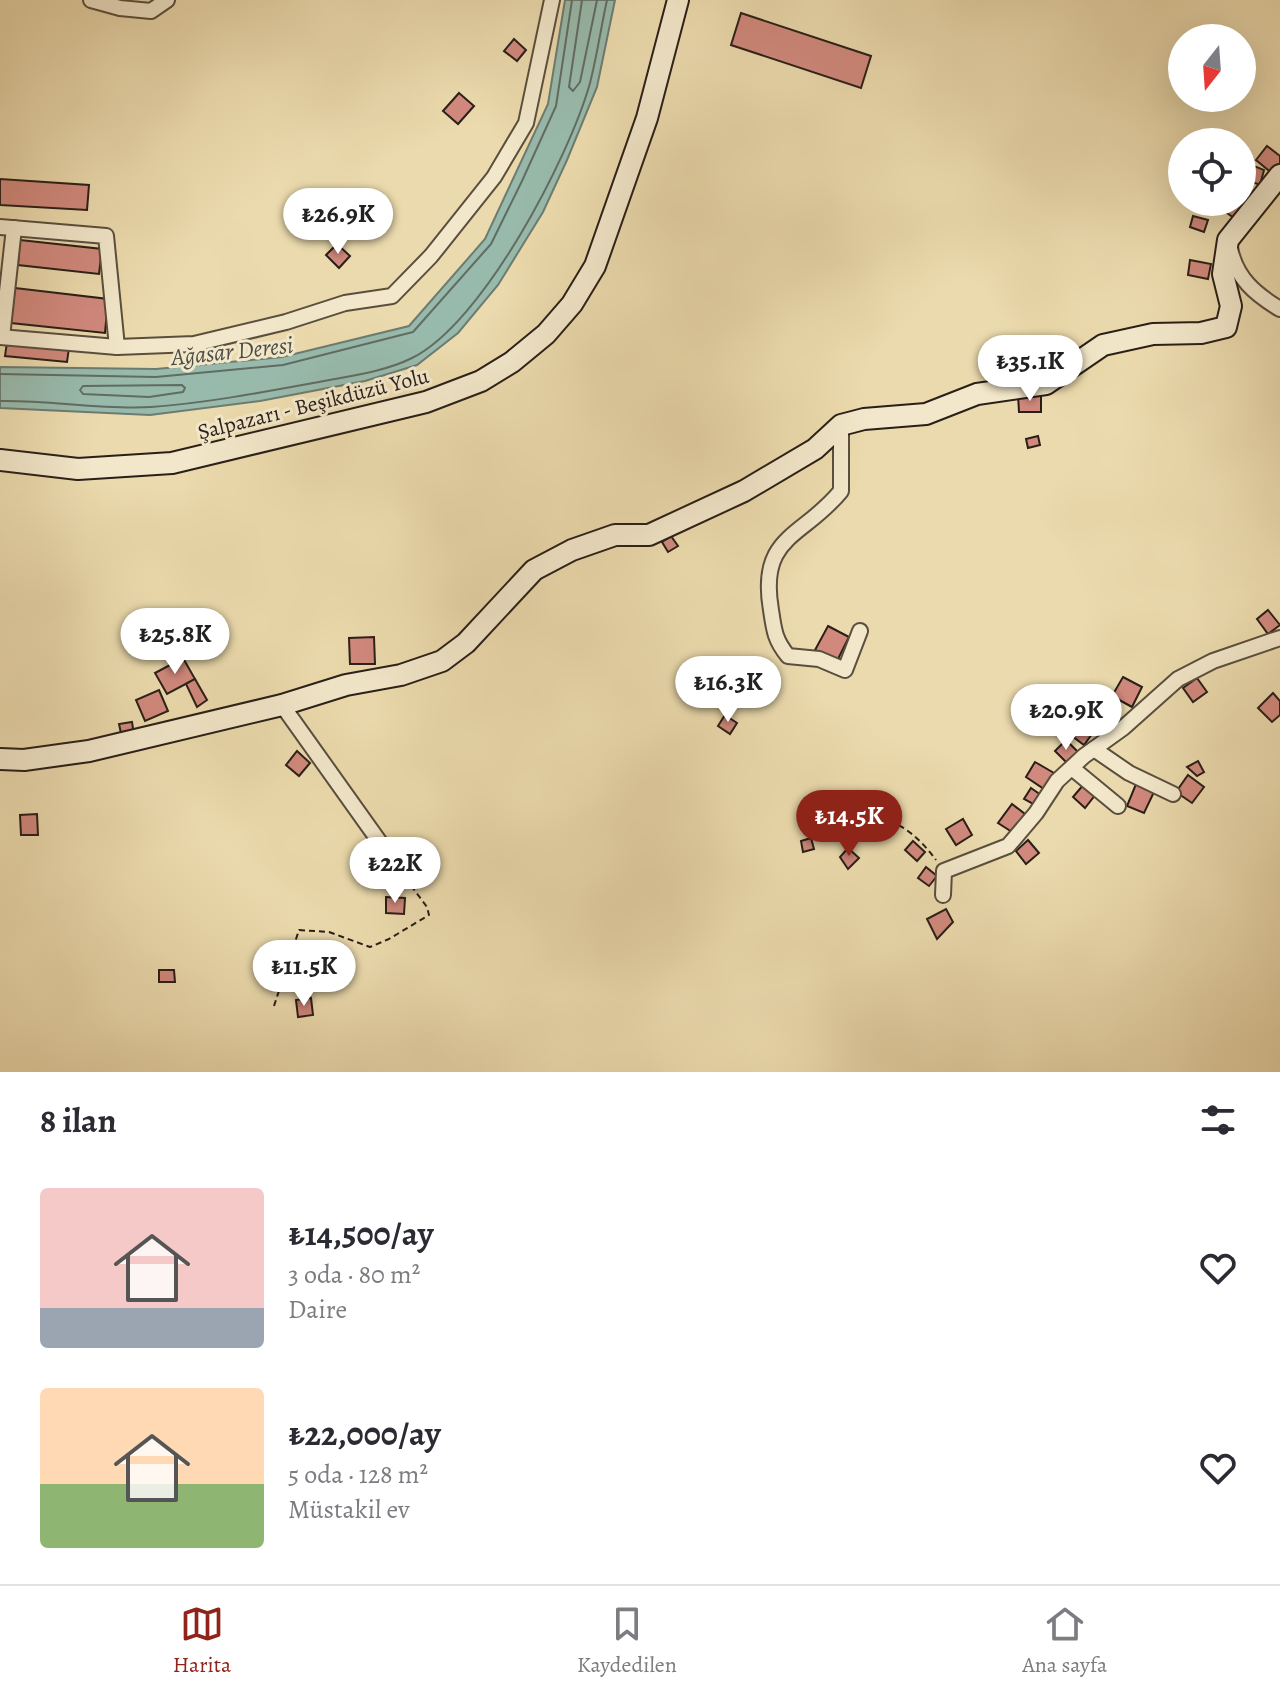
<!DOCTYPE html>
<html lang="tr">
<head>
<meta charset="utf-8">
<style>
	body { margin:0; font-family:Alegreya,serif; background:#f2f2f3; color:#2b2b33; height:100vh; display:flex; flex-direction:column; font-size:30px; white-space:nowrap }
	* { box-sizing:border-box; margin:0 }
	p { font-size:26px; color:#7c7c81 }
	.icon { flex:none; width:44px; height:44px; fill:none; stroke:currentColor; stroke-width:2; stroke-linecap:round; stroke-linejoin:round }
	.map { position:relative; height:1072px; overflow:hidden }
	.sheet { display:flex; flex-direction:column; background:#fff; flex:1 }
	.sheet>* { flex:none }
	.needle { width:52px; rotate:197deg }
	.fabs { position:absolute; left:1168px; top:24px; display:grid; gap:16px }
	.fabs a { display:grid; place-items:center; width:88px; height:88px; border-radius:50%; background:#fff; box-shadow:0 8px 32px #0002; font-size:40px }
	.price { position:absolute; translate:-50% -68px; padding:0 18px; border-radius:28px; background:#fff; color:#222; font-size:26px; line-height:52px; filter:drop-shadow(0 2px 4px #0008) }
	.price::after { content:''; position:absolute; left:50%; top:48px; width:24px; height:18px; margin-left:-12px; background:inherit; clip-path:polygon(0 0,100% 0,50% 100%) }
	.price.on { background:#8f2418; color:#fff }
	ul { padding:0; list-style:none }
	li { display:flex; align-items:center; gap:24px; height:200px; padding:0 40px }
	li span { display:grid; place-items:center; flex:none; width:224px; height:160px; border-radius:8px; color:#555 }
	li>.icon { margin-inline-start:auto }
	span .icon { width:96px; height:96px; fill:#fffc; stroke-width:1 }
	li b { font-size:34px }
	h2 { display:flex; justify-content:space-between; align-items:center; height:96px; padding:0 40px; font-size:34px }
	.tab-bar { display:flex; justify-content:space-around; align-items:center; height:112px; border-top:2px solid #e1e1e2; background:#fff; font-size:22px; color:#7c7c81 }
	.tab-bar a { display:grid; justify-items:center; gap:4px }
	.tab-bar .on { color:#8f2418 }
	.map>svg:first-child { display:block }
	.water { fill:#98baac; stroke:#6c7c71; stroke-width:2 }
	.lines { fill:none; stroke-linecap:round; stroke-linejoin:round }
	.shore { stroke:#616c62; stroke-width:2 }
	.building { fill:#d1897d; stroke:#2a1f18; stroke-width:2 }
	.street-casing { stroke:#5a4e3d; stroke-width:18 }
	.secondary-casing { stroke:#2a1f18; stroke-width:24 }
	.path { stroke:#2a1f18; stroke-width:2; stroke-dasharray:6 4; stroke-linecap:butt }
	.street { stroke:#f2e7ca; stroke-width:14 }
	.secondary { stroke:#f2e7ca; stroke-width:20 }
	.labels { text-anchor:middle; stroke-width:6; stroke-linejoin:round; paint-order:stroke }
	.street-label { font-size:22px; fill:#2a1f18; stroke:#f2e7ca }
	.water-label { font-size:24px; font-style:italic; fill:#4b4e44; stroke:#f2e7ca }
</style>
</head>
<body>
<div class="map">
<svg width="1280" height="1072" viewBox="0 0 1280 1072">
	<rect width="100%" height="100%" fill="#ebdaad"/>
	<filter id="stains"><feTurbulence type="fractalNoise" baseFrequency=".0025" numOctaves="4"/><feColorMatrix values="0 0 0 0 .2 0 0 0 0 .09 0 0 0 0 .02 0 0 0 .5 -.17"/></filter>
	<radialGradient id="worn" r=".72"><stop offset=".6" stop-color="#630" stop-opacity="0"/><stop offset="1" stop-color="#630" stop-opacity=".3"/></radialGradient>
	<polygon class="water" points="565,0 615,0 597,87 567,160 543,212 498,285 458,333 417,365 365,381 260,401 150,415 0,408 0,367 156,369 282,357 409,326 485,239 548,104"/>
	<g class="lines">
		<g class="shore">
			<polyline points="582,0 569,87 573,91 580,82 597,0"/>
			<polyline points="0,374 156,377 283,365 413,332 491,244 522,181 556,106 572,0"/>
			<polygon points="182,385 185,388 183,392 149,397 83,394 80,390 83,386"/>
			<path d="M0 401C50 400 101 410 151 407 207 403 264 392 319 382 349 376 384 372 412 358 483 323 569 158 590 83 597 56 601 27 607 0"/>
		</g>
	</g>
	<g class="building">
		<polygon points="741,13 871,56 861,88 731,45"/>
		<polygon points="514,39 526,50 517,61 504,51"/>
		<polygon points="459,93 474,106 458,124 443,111"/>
		<polygon points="1267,146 1280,156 1280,164 1273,174 1256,160"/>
		<polygon points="1242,161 1264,170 1260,185 1242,178"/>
		<polygon points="0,179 89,185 87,210 0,205"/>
		<polygon points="1212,202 1240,202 1243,204 1234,218"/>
		<polygon points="1193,216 1208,220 1204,232 1190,227"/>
		<polygon points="20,240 102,249 99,274 18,265"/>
		<polygon points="337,244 350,256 339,268 326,255"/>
		<polygon points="1190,260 1211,264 1208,279 1188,275"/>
		<polygon points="15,288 108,299 105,333 11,323"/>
		<polygon points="7,342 69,348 67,362 5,356"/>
		<polygon points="1041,394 1041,412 1019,412 1018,395"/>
		<polygon points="1038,436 1040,445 1028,448 1026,439"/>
		<polygon points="671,536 678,546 668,552 662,542"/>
		<polygon points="1268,610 1280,625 1268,634 1257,619"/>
		<polygon points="828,626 849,637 837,661 815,650"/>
		<polygon points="374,637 375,664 350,664 349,638"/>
		<polygon points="183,658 195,679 167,694 155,673"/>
		<polygon points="1123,677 1142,687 1132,707 1112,696"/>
		<polygon points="1197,678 1207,692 1193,702 1183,688"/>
		<polygon points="195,679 207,700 197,707 186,684"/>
		<polygon points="159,690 168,711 145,721 136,700"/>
		<polygon points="1273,693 1280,701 1280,715 1272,722 1258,708"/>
		<polygon points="725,715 737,723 730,734 718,726"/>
		<polygon points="132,722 134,735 122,738 119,724"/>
		<polygon points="1079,725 1092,734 1084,745 1072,736"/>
		<polygon points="1066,740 1078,752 1067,763 1055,751"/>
		<polygon points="297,751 310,763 299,776 286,765"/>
		<polygon points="1198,761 1204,772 1197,776 1187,767"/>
		<polygon points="1035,762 1054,773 1044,789 1026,777"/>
		<polygon points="1188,775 1204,787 1192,803 1176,792"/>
		<polygon points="1084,784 1096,794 1085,808 1073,797"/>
		<polygon points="1136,784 1154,792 1144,813 1127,806"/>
		<polygon points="1031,788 1041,795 1035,805 1024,799"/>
		<polygon points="854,796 867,805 860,817 846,808"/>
		<polygon points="1012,804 1025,814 1012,832 998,823"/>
		<polygon points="37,814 38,835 21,835 20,815"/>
		<polygon points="963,819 972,835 956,845 946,829"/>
		<polygon points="811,838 814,849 803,852 801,841"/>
		<polygon points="1028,840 1039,853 1026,864 1016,851"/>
		<polygon points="913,841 925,852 917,861 905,850"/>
		<polygon points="848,848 859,858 848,869 840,857"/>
		<polygon points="926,867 937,876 929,886 918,878"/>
		<polygon points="386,897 405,898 404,914 386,913"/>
		<polygon points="946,909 953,922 937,939 927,919"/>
		<polygon points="321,952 323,962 334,959 337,974 319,979 313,954"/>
		<polygon points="159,970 174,970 175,982 159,982"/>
		<polygon points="311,998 313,1015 298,1017 296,1000"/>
	</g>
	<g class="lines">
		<defs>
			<g id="street">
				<polyline points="91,0 120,8 151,11 167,0"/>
				<polyline points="0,227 106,236 117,347"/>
				<path d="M1230 248C1236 278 1255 294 1280 309"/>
				<polyline points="0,337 117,347 194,344 286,322 345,303 392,296 431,256 494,177 526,123 552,0"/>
				<polyline points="2,337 14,228"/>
				<path d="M841 425V491C803 538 758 535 771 610 774 631 775 640 788 656L819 659 845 670 860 631"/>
				<polyline points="282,705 396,865"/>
				<polyline points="1094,749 1129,773 1173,794"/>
				<polyline points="1072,768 1118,806"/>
				<polyline points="943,895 944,871 1008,846 1036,813 1057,781 1084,756 1123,728 1178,679 1213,661 1280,638"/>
			</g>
			<g id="secondary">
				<polyline points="0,460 78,469 172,463 426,402 481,381 512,362 546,334 572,304 595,266 647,118 678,0"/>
				<polyline points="0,759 24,760 89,751 282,705 346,685 401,675 442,661 466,643 534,570 572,550 615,535 649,535 744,491 815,449 841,425 864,419 926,414 977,394 1046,384 1103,345 1153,334 1201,333 1226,327 1231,306 1223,274 1228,240 1280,175"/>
			</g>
		</defs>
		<use href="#street" class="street-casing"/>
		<use href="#secondary" class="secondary-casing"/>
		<g class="path">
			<path d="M850 822C858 821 868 819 877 819 900 819 923 842 936 860"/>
			<polyline points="274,1006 299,930 329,932 370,947 389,939 429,915 427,907 404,876"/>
		</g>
		<use href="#street" class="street"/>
		<use href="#secondary" class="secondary"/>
	</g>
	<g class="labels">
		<g class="street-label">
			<text transform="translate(313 403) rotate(-14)" y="8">Şalpazarı - Beşikdüzü Yolu</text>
		</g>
		<g class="water-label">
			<text transform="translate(232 351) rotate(-6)" y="8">Ağasar Deresi</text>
		</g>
	</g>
	<rect width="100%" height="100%" filter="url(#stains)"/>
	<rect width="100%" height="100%" fill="url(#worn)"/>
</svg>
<div class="fabs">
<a><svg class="needle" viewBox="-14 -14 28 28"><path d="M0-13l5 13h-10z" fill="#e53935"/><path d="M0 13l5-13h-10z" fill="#7c7c81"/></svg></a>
<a><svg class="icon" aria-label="locate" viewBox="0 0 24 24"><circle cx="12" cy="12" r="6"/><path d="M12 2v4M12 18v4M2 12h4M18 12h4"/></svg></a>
</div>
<b class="price" style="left:338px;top:256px">₺26.9K</b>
<b class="price" style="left:1030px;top:403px">₺35.1K</b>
<b class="price" style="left:175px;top:676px">₺25.8K</b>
<b class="price" style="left:728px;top:724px">₺16.3K</b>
<b class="price" style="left:1066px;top:752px">₺20.9K</b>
<b class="price on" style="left:849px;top:858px">₺14.5K</b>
<b class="price" style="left:395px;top:905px">₺22K</b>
<b class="price" style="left:304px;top:1008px">₺11.5K</b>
</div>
<section class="sheet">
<h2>8 ilan<svg class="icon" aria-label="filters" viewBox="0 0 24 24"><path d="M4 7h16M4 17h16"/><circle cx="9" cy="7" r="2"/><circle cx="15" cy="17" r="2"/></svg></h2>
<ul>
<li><span style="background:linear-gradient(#f6c9c9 75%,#9aa5b1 0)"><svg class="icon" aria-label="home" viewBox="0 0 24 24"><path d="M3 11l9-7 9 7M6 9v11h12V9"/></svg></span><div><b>₺14,500/ay</b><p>3 oda · 80 m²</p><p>Daire</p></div><svg class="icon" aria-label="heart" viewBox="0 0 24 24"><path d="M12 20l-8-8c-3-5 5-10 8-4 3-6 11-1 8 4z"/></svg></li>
<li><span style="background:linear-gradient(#ffd9b3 60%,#8fb573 0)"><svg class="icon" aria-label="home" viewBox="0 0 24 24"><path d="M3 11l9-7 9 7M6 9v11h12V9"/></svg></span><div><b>₺22,000/ay</b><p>5 oda · 128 m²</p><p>Müstakil ev</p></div><svg class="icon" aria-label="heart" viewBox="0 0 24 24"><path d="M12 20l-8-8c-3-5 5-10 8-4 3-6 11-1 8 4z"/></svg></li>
</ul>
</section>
<nav class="tab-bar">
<a class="on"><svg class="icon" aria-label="map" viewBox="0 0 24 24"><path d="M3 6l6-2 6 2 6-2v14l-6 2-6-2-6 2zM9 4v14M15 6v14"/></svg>Harita</a>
<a><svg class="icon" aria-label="saved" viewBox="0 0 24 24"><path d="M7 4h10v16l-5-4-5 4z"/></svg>Kaydedilen</a>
<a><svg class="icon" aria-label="home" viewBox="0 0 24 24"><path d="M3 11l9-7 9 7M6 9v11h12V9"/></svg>Ana sayfa</a>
</nav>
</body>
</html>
